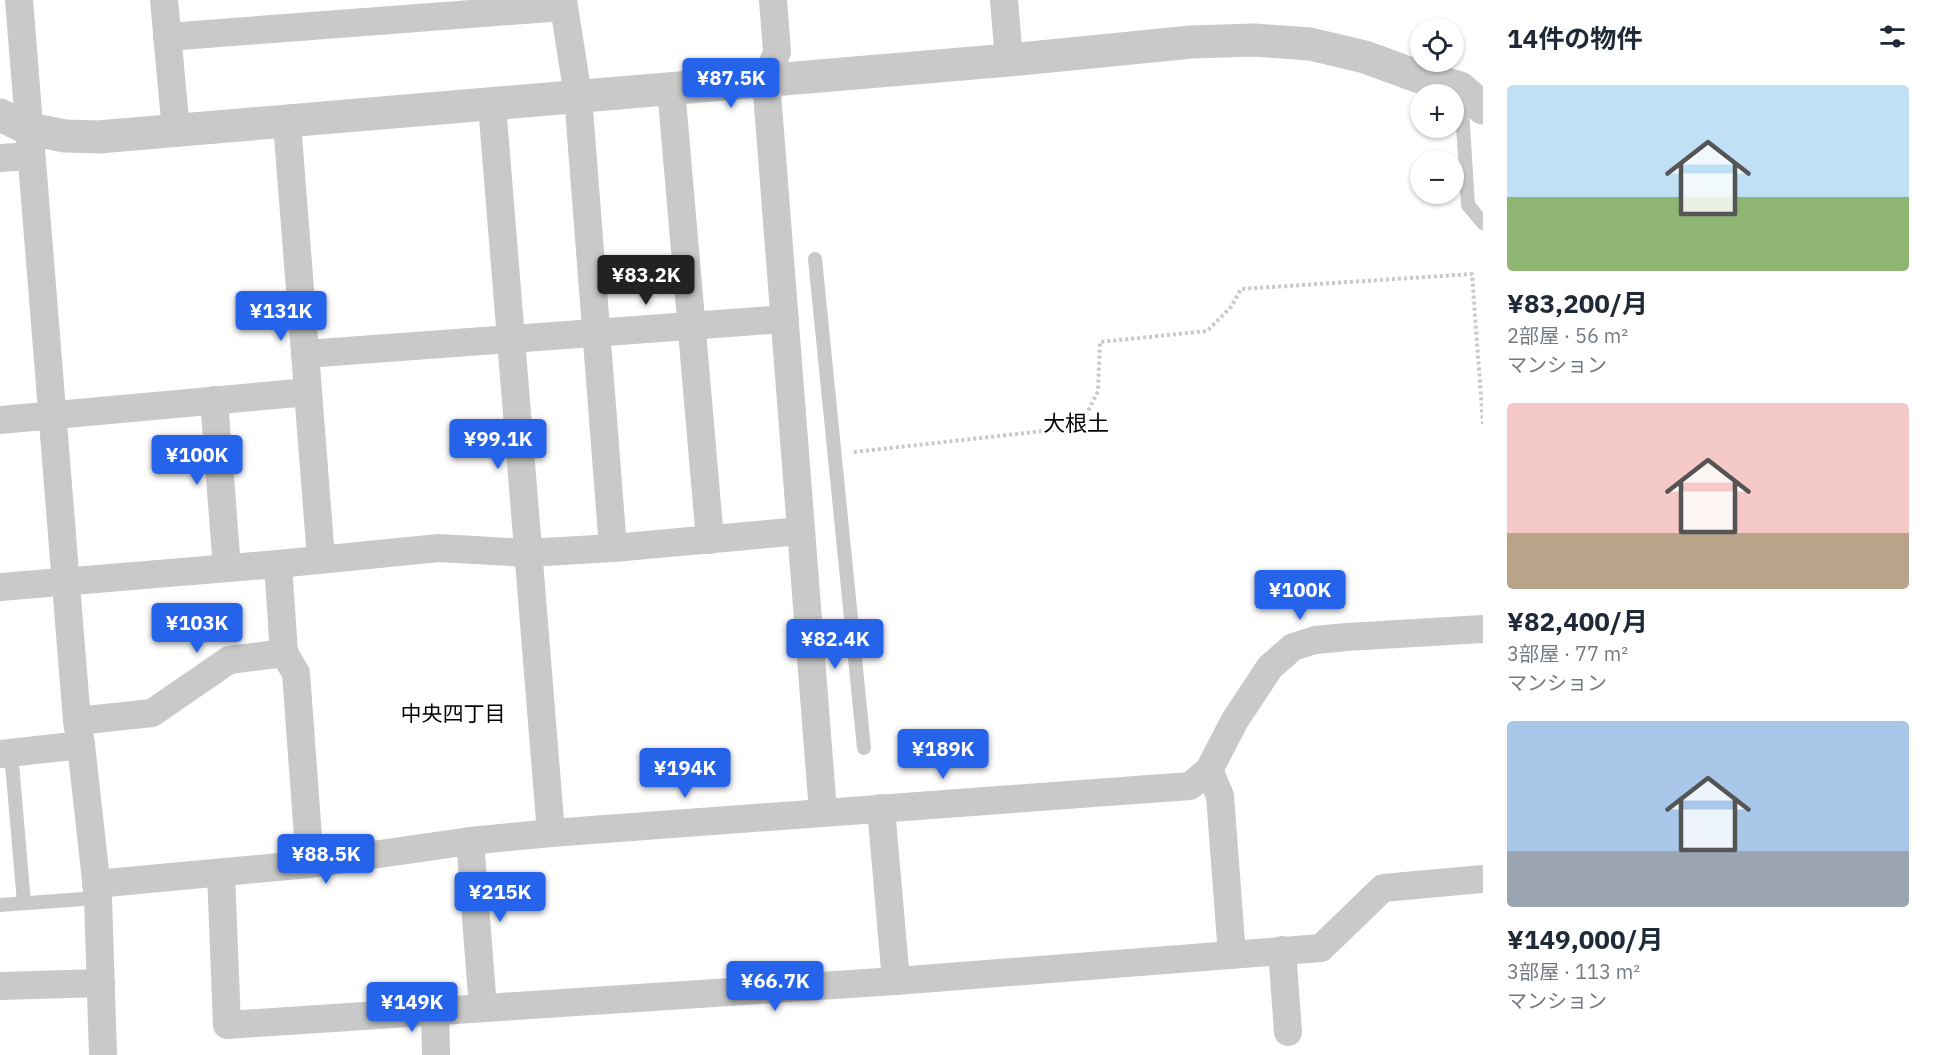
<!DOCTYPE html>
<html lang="ja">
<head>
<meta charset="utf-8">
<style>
	body { margin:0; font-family:"IBM Plex Sans","Noto Sans JP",sans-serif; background:#f2f2f3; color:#1f2937; height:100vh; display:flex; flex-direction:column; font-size:22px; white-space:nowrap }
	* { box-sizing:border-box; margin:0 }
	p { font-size:20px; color:#747a83 }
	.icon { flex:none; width:33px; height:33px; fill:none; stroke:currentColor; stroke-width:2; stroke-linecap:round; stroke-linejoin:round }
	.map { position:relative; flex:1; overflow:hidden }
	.drawer { display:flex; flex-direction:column; background:#fff; width:450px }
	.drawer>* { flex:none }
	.fabs { position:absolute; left:1410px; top:18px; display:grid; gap:12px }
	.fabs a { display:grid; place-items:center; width:54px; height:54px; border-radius:50%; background:#fff; box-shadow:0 2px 4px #0004; font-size:30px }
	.price { position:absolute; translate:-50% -51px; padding:0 14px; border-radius:6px; background:#2563eb; color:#fff; font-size:20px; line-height:39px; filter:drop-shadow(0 2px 3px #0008) }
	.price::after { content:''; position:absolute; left:50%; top:36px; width:18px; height:14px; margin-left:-9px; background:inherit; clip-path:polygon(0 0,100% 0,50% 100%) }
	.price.on { background:#222; color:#fff }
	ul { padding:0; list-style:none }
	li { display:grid; align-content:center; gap:12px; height:318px; padding:0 24px }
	li span { display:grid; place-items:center; height:186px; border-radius:6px; color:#555 }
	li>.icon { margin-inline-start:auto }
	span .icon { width:108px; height:108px; fill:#fffc; stroke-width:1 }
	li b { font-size:26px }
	h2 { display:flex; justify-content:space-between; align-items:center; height:72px; padding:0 24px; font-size:26px }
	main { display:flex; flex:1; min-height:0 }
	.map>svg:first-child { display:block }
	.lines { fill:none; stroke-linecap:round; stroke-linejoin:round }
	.path { stroke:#c9c9c9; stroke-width:4; stroke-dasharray:3 3; stroke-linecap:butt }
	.service { stroke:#c9c9c9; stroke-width:14 }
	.minor { stroke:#c9c9c9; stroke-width:28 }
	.tertiary { stroke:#c9c9c9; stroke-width:33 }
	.labels { text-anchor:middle; stroke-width:6; stroke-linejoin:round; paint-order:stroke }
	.neighbourhood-label { font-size:21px; fill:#000; stroke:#fff }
	.quarter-label { font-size:22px; fill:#000; stroke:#fff }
</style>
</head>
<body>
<main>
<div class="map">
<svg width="1483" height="1055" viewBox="0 0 1483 1055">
	<rect width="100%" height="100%" fill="#fff"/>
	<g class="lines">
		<polyline class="path" points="854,452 1080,427 1098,391 1100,342 1207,331 1231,307 1241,289 1472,274 1483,424"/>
		<g class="service">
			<polyline points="1461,95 1468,205 1483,223"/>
			<polyline points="815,259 864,748"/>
			<polyline points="11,752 24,903"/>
			<polyline points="0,905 98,898"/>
		</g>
		<g class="minor">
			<polyline points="19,0 77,721 81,745 98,898 103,1055"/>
			<polyline points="164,0 176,131"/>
			<polyline points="563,0 578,96 613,548"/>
			<polyline points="773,0 777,52 766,80 823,812"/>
			<polyline points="1004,0 1009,60"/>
			<polyline points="167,37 563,7"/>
			<polyline points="671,88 710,540"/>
			<polyline points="492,105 551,833"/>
			<polyline points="287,123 321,558"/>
			<polyline points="0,158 31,156"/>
			<polyline points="305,354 785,319"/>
			<polyline points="214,400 227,568"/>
			<polyline points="0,420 308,392"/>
			<polyline points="0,587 278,564 439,548 528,553 613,548 801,531"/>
			<polyline points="284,653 296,673 310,864"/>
			<polyline points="77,721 152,713 229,660 284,653 278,564"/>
			<polyline points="0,754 81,745"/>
			<polyline points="1209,770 1220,796 1232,955"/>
			<polyline points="881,808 896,981"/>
			<polyline points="470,841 483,1008"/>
			<polyline points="221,874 227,1025 896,981 1321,948 1383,888 1483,879"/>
			<polyline points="96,884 310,864 470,841 551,833 1190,786 1209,770 1235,720 1270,667 1293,647 1315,640 1347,637 1483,629"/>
			<polyline points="1282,950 1288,1032"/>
			<polyline points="0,986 101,983"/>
			<polyline points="435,1010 436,1055"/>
		</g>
		<polyline class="tertiary" points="0,115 29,129 65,136 98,137 1009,60 1192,42 1254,40 1310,44 1365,57 1414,75 1460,88 1483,108"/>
	</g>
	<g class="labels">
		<g class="neighbourhood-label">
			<text x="453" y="721">中央四丁目</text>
		</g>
		<g class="quarter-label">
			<text x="1076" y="431">大根土</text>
		</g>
	</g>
</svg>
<div class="fabs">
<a><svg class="icon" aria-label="locate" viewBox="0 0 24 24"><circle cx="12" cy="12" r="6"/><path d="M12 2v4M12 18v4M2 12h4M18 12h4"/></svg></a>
<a>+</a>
<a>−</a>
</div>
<b class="price" style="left:731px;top:109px">¥87.5K</b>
<b class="price on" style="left:646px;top:306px">¥83.2K</b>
<b class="price" style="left:281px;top:342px">¥131K</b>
<b class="price" style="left:498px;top:470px">¥99.1K</b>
<b class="price" style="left:197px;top:486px">¥100K</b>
<b class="price" style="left:1300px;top:621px">¥100K</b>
<b class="price" style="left:197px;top:654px">¥103K</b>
<b class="price" style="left:835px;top:670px">¥82.4K</b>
<b class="price" style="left:943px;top:780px">¥189K</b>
<b class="price" style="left:685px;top:799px">¥194K</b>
<b class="price" style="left:326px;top:885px">¥88.5K</b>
<b class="price" style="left:500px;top:923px">¥215K</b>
<b class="price" style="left:775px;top:1012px">¥66.7K</b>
<b class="price" style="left:412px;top:1033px">¥149K</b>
</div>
<section class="drawer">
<h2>14件の物件<svg class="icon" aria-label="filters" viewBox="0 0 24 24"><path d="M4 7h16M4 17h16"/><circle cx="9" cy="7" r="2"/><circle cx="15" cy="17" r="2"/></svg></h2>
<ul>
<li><span style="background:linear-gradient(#bfe0f5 60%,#8fb573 0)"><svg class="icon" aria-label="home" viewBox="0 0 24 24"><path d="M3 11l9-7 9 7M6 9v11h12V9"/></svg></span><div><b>¥83,200/月</b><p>2部屋 · 56 m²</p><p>マンション</p></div></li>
<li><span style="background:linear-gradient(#f6c9c9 70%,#b9a48a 0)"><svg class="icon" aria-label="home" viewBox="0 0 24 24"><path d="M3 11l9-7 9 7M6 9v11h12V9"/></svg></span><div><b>¥82,400/月</b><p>3部屋 · 77 m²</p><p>マンション</p></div></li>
<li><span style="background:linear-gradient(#a9c7e8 70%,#9aa5b1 0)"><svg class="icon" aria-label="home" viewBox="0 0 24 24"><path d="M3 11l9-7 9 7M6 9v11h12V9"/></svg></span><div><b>¥149,000/月</b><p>3部屋 · 113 m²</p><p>マンション</p></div></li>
</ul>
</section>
</main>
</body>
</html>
